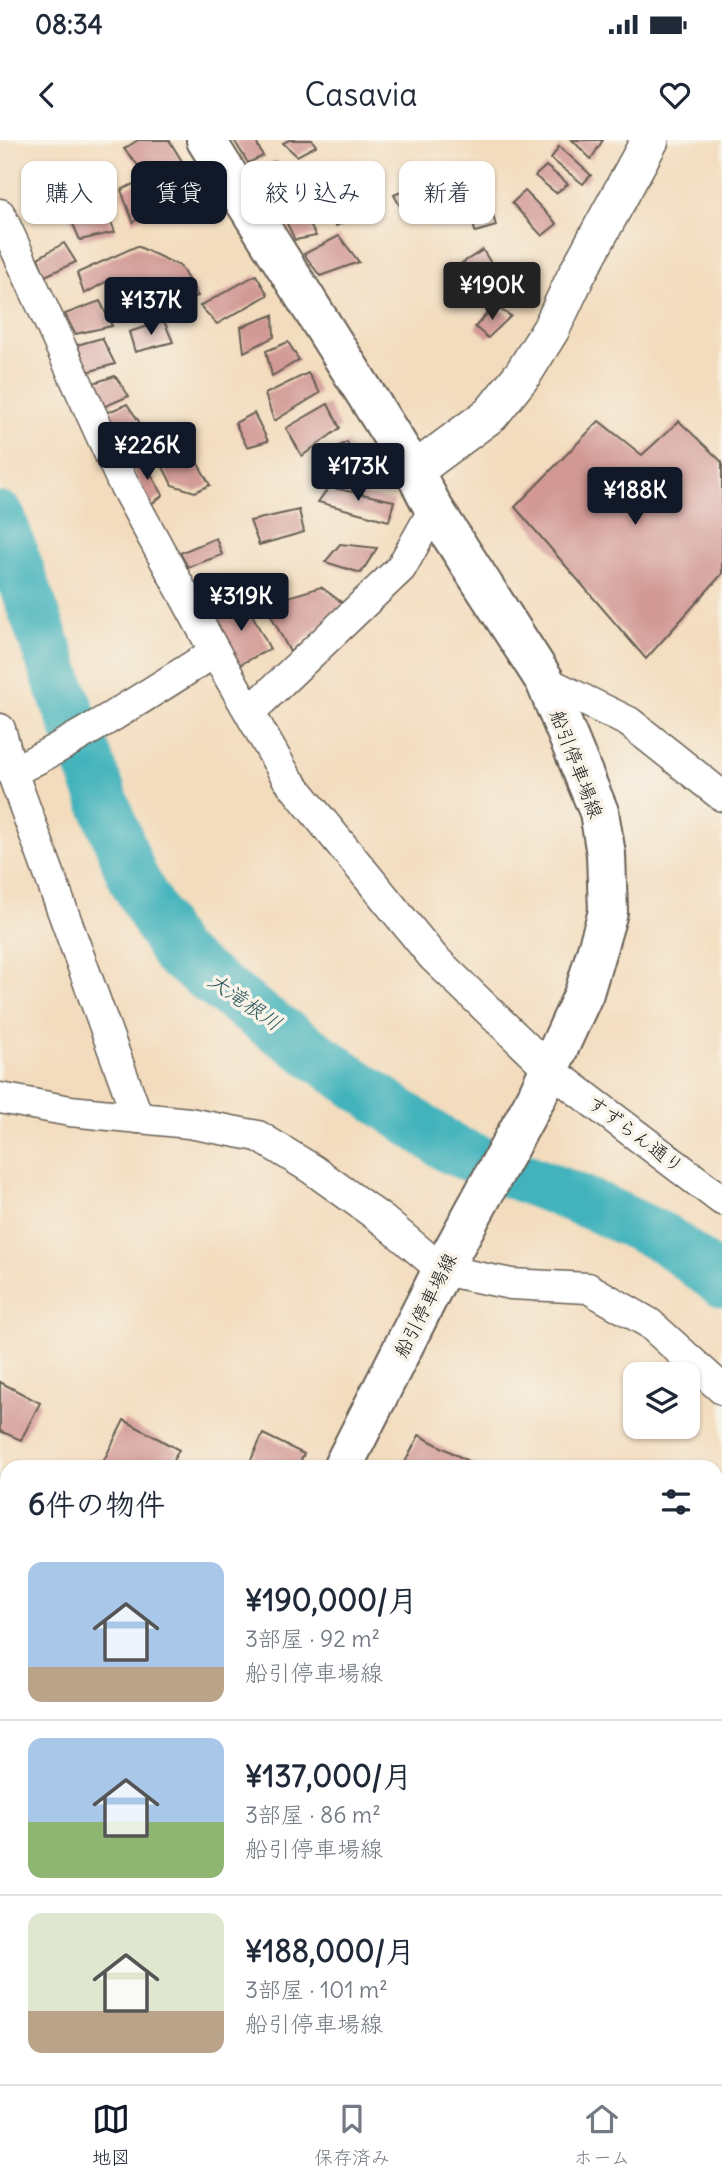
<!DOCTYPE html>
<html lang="ja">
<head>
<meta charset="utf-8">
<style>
	body { margin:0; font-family:Delius,"Klee One",sans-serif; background:#f6f6f7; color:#1f2937; height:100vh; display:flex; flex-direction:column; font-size:26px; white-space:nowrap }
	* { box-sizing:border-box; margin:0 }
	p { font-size:23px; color:#747a83 }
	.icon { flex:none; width:38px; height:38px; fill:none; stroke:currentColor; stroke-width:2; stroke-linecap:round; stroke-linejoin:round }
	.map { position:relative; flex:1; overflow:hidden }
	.details { position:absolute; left:0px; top:1320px; width:723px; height:625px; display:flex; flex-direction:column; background:#fff; border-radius:21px 21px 0 0; box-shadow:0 2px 5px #0004 }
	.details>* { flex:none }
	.banner { position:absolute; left:21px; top:21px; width:681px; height:63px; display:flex; gap:14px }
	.controls { position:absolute; left:623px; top:1222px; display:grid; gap:14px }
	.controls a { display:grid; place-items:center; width:77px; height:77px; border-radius:14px; background:#fff; box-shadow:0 2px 5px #0004; font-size:35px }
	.price { position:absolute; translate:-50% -60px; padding:0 16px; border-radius:7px; background:#111827; color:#fff; font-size:23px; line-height:46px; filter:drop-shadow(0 2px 4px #0008) }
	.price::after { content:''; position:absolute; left:50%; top:42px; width:21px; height:16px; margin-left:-10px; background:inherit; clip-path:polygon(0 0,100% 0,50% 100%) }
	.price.selected { background:#222; color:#fff }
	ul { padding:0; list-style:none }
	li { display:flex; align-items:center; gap:21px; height:175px; padding:0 28px }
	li+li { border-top:2px solid #e0e1e3 }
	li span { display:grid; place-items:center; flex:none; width:196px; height:140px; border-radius:14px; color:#555 }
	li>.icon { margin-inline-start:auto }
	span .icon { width:84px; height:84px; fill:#fffc; stroke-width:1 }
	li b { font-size:30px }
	h2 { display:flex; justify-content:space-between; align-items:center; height:84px; padding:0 28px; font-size:30px }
	.tag { padding:0 24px; border-radius:14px; background:#fff; box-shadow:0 2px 5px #0004; font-size:24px; line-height:63px }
	.tag.selected { background:#111827; color:#fff }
	.status { display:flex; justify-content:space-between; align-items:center; height:49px; padding:0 35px; background:#fff; direction:ltr }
	.status svg { height:19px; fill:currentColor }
	header { display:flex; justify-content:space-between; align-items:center; height:91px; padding:0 28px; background:#fff; font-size:32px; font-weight:600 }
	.tab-bar { display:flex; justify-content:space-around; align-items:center; height:98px; border-top:2px solid #e0e1e3; background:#fff; font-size:19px; color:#747a83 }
	.tab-bar a { display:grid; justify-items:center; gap:4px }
	.tab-bar .selected { color:#111827 }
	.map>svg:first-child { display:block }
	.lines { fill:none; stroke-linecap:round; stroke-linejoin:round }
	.river { stroke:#43b3bc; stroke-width:51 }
	.building { fill:#d29894 }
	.minor-casing { stroke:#675f54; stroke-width:33 }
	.tertiary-casing { stroke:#675f54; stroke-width:40 }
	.secondary-casing { stroke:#675f54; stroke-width:42 }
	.trunk-casing { stroke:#675f54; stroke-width:42 }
	.minor { stroke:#fff; stroke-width:30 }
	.tertiary { stroke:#fff; stroke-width:37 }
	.secondary { stroke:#fff; stroke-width:38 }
	.trunk { stroke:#fff; stroke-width:38 }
	.labels { text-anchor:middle; stroke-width:7; stroke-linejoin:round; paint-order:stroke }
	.street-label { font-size:19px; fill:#1c1c1c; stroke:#f7f3e8 }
	.water-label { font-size:21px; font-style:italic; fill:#2c585c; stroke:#f7f3e8 }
</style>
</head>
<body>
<div class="status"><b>08:34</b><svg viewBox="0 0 49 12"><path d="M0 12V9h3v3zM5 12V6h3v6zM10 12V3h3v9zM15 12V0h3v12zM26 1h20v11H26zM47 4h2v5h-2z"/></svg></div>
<header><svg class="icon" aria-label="back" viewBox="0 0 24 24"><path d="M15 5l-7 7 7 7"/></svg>Casavia<svg class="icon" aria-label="heart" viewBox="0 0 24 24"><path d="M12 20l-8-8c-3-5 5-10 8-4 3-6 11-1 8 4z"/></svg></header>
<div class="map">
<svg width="722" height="1944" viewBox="0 0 722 1944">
	<rect width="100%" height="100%" fill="#f7f3e8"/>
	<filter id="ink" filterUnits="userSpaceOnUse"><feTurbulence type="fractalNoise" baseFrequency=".0143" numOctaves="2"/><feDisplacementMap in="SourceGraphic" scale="14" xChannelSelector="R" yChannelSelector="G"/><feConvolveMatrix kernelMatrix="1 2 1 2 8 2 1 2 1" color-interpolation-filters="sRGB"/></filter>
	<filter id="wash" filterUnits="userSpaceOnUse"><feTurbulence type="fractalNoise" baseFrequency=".00686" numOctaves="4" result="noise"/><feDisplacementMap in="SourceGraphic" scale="28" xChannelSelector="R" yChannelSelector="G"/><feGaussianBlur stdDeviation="1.57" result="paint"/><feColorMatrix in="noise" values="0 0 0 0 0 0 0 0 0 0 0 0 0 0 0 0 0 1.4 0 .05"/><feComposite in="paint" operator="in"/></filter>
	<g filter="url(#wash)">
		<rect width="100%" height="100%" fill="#f3dcbd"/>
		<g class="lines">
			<polyline class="river" points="0,377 63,554 132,736 175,813 259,876 451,1009 599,1068 665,1099 722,1142"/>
		</g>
		<g id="blocks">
			<g class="building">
				<polygon points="138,0 169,0 196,44 133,82 121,50 148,37 124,9"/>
				<polygon points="234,0 255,0 263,16 248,23"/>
				<polygon points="289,0 312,0 316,6 297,16 283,3"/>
				<polygon points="572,0 603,0 591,19"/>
				<polygon points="559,6 591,35 583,44 551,19"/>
				<polygon points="276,21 288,38 271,48 258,29"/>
				<polygon points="88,25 115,92 80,100 53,38"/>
				<polygon points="469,25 478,48 449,59 442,40"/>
				<polygon points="546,26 568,44 556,53 535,36"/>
				<polygon points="413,46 428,71 407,79 394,55"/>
				<polygon points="291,50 316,96 295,100 273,55"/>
				<polygon points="525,51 557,84 542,96 512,63"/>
				<polygon points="351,59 368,71 336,86 326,70"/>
				<polygon points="489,59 496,86 475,92 470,65"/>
				<polygon points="339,96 359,122 320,136 304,114"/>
				<polygon points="64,103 76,122 45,136 38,118"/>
				<polygon points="137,106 180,126 198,156 129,172 109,140 84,154 77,133"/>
				<polygon points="483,110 492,125 465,144 459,125"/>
				<polygon points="256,135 268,155 217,184 200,166"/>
				<polygon points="100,161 112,186 75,194 65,174"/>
				<polygon points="494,166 511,176 488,198 475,187"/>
				<polygon points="273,175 274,197 244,212 241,187"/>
				<polygon points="164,181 173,202 135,212 129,192"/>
				<polygon points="102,198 115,224 87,232 77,205"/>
				<polygon points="288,202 299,220 272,236 266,211"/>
				<polygon points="308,233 320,253 274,281 265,254"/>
				<polygon points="115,236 129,256 101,268 90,244"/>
				<polygon points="127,264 148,295 123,304 104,274"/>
				<polygon points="328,264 340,288 302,316 286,288"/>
				<polygon points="254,273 268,301 247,307 235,283"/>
				<polygon points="599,281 642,315 679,281 722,322 722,434 646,519 515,367"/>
				<polygon points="347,302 374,344 321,330 315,319"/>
				<polygon points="187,304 210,345 195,352 172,345 158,317"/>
				<polygon points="142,319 163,355 149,366 131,325"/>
				<polygon points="329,347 394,361 389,381 318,362"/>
				<polygon points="299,370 304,392 259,405 250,381"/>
				<polygon points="216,398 222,415 188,427 180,413"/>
				<polygon points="340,404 377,408 361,433 325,422"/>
				<polygon points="321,447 344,464 290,512 265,464"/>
				<polygon points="245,461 270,509 239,525 210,477"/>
				<polygon points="0,1242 40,1263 21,1300 0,1291"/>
				<polygon points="124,1280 179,1310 170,1326 101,1326"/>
				<polygon points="263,1294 304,1314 298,1326 248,1326"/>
				<polygon points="419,1295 477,1326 403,1326"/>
				<polygon points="0,1405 7,1408 7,1433 0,1429"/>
				<polygon points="7,1464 7,1521 0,1516 0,1478"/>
				<polygon points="721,1625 722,1625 722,1647 716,1645"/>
				<polygon points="717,1703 722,1705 722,1750 716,1747"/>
				<polygon points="716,1795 722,1797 722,1820 716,1818"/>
				<polygon points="716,1885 722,1886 722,1925 716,1923"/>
			</g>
		</g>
	</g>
	<g filter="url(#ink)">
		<use href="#blocks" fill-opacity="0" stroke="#675f54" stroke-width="2"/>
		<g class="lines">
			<defs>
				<g id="minor">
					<polyline points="0,74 121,339 215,512 287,638 433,817 549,929 722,1060"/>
					<polyline points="545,541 629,582 722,656"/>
					<polyline points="250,572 401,428 434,369"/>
					<polyline points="0,589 12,632 138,978"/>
					<path d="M12 632C82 597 149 554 215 512"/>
					<polyline points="0,958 70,971 189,983 258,996 312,1029 384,1081 442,1130 511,1144 588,1148 649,1183 722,1249"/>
					<polyline points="536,1944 537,1937"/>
				</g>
				<polyline id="tertiary" points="414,331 491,274 523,234 551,189 576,136 650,0"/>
				<polyline id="secondary" points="206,0 414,331 434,369 545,541 599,672 606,714 608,772 584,853 537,956 442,1130 343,1326"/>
				<g id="trunk">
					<polyline points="0,1374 7,1377"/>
					<polyline points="716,1678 722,1680"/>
				</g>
			</defs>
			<use href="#minor" class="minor-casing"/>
			<use href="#tertiary" class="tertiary-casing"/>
			<use href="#secondary" class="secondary-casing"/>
			<use href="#trunk" class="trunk-casing"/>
			<use href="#minor" class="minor"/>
			<use href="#tertiary" class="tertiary"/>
			<use href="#secondary" class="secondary"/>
			<use href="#trunk" class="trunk"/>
		</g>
	</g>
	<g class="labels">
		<g class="street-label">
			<text transform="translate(577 624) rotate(69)" y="7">船引停車場線</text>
			<text transform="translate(636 994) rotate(37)" y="7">すずらん通り</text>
			<text transform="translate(425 1165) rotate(-63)" y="7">船引停車場線</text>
		</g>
		<g class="water-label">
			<text transform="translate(245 862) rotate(35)" y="7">大滝根川</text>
		</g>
	</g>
</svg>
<div class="controls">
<a><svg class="icon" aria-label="layers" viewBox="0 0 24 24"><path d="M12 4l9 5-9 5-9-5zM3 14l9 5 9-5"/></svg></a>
</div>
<b class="price selected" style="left:492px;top:182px">¥190K</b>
<b class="price" style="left:151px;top:197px">¥137K</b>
<b class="price" style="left:147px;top:342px">¥226K</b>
<b class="price" style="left:358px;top:363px">¥173K</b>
<b class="price" style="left:635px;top:387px">¥188K</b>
<b class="price" style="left:241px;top:493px">¥319K</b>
<div class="banner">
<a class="tag">購入</a>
<a class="tag selected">賃貸</a>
<a class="tag">絞り込み</a>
<a class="tag">新着</a>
</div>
<section class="details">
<h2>6件の物件<svg class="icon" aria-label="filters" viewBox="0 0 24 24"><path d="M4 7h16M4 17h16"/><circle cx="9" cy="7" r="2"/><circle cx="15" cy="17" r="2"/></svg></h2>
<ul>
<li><span style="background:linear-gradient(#a9c7e8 75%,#b9a48a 0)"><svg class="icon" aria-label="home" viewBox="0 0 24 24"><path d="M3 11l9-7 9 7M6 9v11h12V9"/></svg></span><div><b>¥190,000/月</b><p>3部屋 · 92 m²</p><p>船引停車場線</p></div></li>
<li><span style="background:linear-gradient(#a9c7e8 60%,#8fb573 0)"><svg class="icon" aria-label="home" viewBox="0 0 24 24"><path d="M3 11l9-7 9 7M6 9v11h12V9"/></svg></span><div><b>¥137,000/月</b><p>3部屋 · 86 m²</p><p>船引停車場線</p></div></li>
<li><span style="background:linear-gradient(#dfe7d0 70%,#b9a48a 0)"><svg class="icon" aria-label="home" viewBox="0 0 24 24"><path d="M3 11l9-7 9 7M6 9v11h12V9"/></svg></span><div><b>¥188,000/月</b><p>3部屋 · 101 m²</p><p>船引停車場線</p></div></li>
</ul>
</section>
</div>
<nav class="tab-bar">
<a class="selected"><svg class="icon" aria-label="map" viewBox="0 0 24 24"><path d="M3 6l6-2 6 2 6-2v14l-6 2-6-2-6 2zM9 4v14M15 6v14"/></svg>地図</a>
<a><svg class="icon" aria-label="saved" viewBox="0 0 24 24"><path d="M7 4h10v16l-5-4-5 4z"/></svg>保存済み</a>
<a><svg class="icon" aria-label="home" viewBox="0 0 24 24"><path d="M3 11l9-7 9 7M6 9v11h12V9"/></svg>ホーム</a>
</nav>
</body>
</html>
